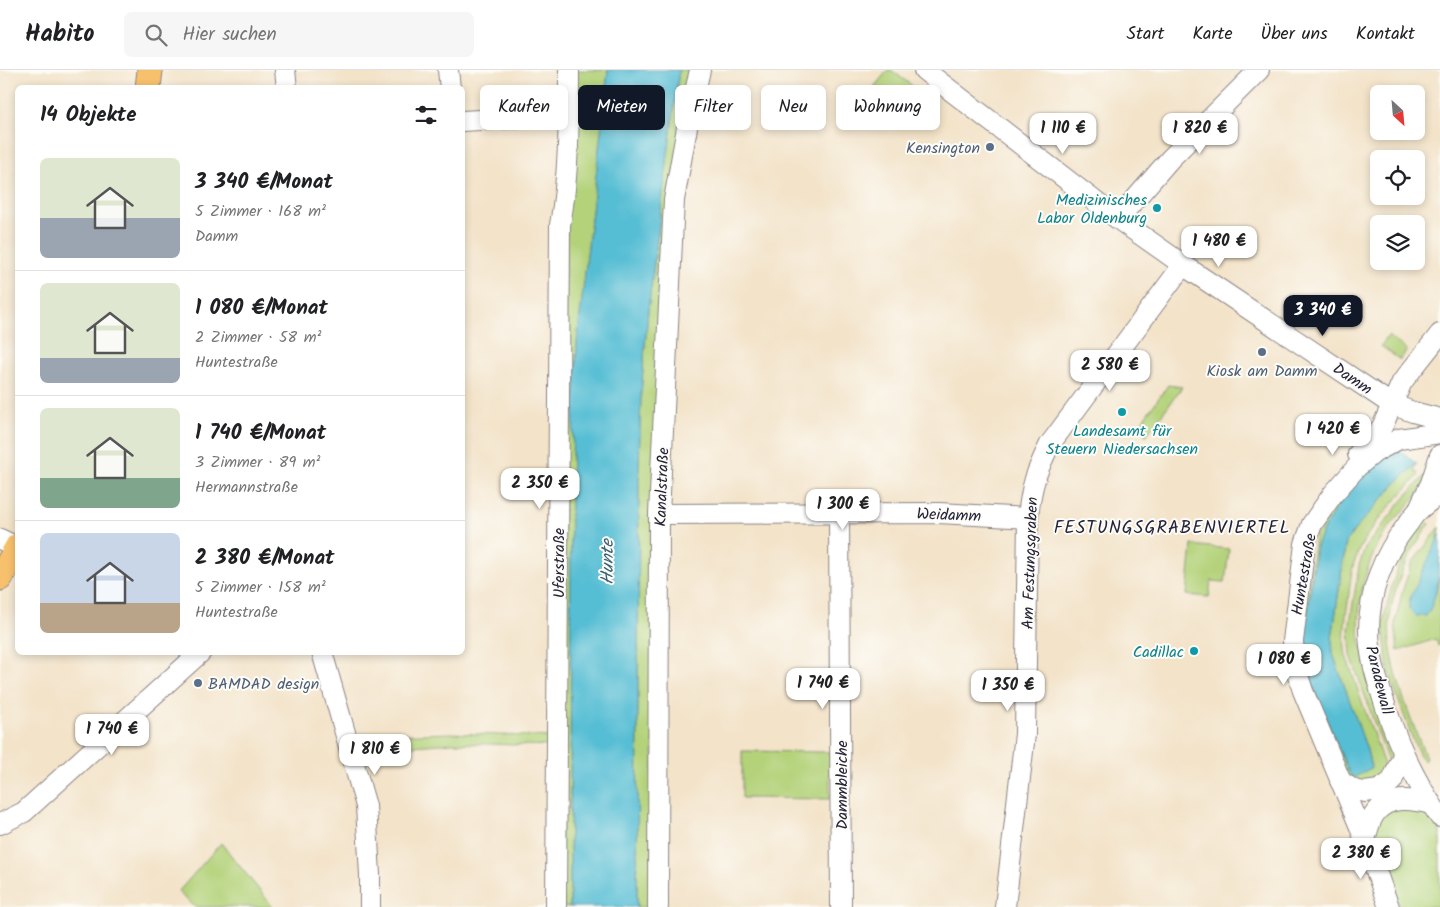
<!DOCTYPE html>
<html lang="de">
<head>
<meta charset="utf-8">
<style>
	body { margin:0; font-family:Kalam,sans-serif; background:#f6f6f6; color:#202124; height:100vh; display:flex; flex-direction:column; font-size:19px; white-space:nowrap }
	* { box-sizing:border-box; margin:0 }
	p { font-size:16px; color:#757577 }
	.icon { flex:none; width:28px; height:28px; fill:none; stroke:currentColor; stroke-width:2; stroke-linecap:round; stroke-linejoin:round }
	.map { position:relative; flex:1; overflow:hidden }
	.side { position:absolute; left:15px; top:15px; width:450px; height:570px; display:flex; flex-direction:column; background:#fff; border-radius:8px; box-shadow:0 2px 8px #0003 }
	.side>* { flex:none }
	.banner { position:absolute; left:480px; top:15px; width:475px; height:45px; display:flex; gap:10px }
	.needle { width:32px; rotate:154deg }
	.buttons { position:absolute; left:1370px; top:15px; display:grid; gap:10px }
	.buttons a { display:grid; place-items:center; width:55px; height:55px; border-radius:8px; background:#fff; box-shadow:0 2px 8px #0003; font-size:25px }
	.price { position:absolute; translate:-50% -42px; padding:0 11px; border-radius:10px; background:#fff; color:#222; font-size:16px; line-height:32px; filter:drop-shadow(0 1px 2px #0008) }
	.price::after { content:''; position:absolute; left:50%; top:30px; width:15px; height:11px; margin-left:-8px; background:inherit; clip-path:polygon(0 0,100% 0,50% 100%) }
	.price.selected { background:#111827; color:#fff }
	ul { padding:0; list-style:none }
	li { display:flex; align-items:center; gap:15px; height:125px; padding:0 25px }
	li+li { border-top:1px solid #e0e0e0 }
	li span { display:grid; place-items:center; flex:none; width:140px; height:100px; border-radius:8px; color:#555 }
	li>.icon { margin-inline-start:auto }
	span .icon { width:60px; height:60px; fill:#fffc; stroke-width:1 }
	li b { font-size:21px }
	h2 { display:flex; justify-content:space-between; align-items:center; height:60px; padding:0 25px; font-size:21px }
	.tag { padding:0 18px; border-radius:8px; background:#fff; box-shadow:0 2px 8px #0003; font-size:18px; line-height:45px }
	.tag.selected { background:#111827; color:#fff }
	header { display:flex; align-items:center; gap:30px; box-sizing:border-box; height:70px; padding:0 25px; background:#fff; border-bottom:1px solid #e0e0e0 }
	header strong { font-size:24px }
	nav { display:flex; gap:28px; margin-inline-start:auto; font-size:18px }
	.search { width:350px; height:45px; background:#f6f6f6; display:flex; align-items:center; gap:12px; box-sizing:border-box; padding:0 18px; border-radius:8px; color:#757577; font-size:19px }
	.map>svg:first-child { display:block }
	.green { fill:#b3d279; stroke:#6a7a5a }
	.water { fill:#56bed4; stroke:#3c7088 }
	.lines { fill:none; stroke-linecap:round; stroke-linejoin:round }
	.minor-casing { stroke:#8a8282; stroke-width:22 }
	.major-casing { stroke:#8a8282; stroke-width:27 }
	.minor { stroke:#fff; stroke-width:20 }
	.major { stroke:#f7c06c; stroke-width:25 }
	.service-dot { fill:#5c6f8a; stroke:#fdfcf7; stroke-width:2 }
	.culture-dot { fill:#0f9aa8; stroke:#fdfcf7; stroke-width:2 }
	.labels { text-anchor:middle; stroke-width:4; stroke-linejoin:round; paint-order:stroke }
	.service-label { font-size:16px; fill:#4e5e75; stroke:#fdfcf7; text-anchor:end }
	.culture-label { font-size:16px; fill:#0d838f; stroke:#fdfcf7; text-anchor:end }
	.street-label { font-size:16px; fill:#22223b; stroke:#fdfcf7 }
	.neighbourhood-label { font-size:18px; letter-spacing:1px; fill:#22223b; stroke:#fdfcf7 }
	.water-label { font-size:18px; font-style:italic; fill:#376078; stroke:#fdfcf7 }
</style>
</head>
<body>
<header>
<strong>Habito</strong>
<div class="search"><svg class="icon" aria-label="search" viewBox="0 0 24 24"><circle cx="10" cy="10" r="6"/><path d="M15 15l6 6"/></svg>Hier suchen</div>
<nav><a>Start</a><a>Karte</a><a>Über uns</a><a>Kontakt</a></nav>
</header>
<div class="map">
<svg width="1440" height="837" viewBox="0 0 1440 837">
	<rect width="100%" height="100%" fill="#fdfcf7"/>
	<filter id="ink" filterUnits="userSpaceOnUse"><feTurbulence type="fractalNoise" baseFrequency=".02" numOctaves="2"/><feDisplacementMap in="SourceGraphic" scale="10" xChannelSelector="R" yChannelSelector="G"/><feConvolveMatrix kernelMatrix="1 2 1 2 8 2 1 2 1" color-interpolation-filters="sRGB"/></filter>
	<filter id="wash" filterUnits="userSpaceOnUse"><feTurbulence type="fractalNoise" baseFrequency=".0096" numOctaves="4" result="noise"/><feDisplacementMap in="SourceGraphic" scale="20" xChannelSelector="R" yChannelSelector="G"/><feGaussianBlur stdDeviation="1.12" result="paint"/><feColorMatrix in="noise" values="0 0 0 0 0 0 0 0 0 0 0 0 0 0 0 0 0 1.4 0 .05"/><feComposite in="paint" operator="in"/></filter>
	<g filter="url(#wash)">
		<rect width="100%" height="100%" fill="#f3e3c9"/>
		<g class="green">
			<polygon points="576,0 608,0 577,273 571,412 570,837 560,837 566,156"/>
			<polygon points="679,0 692,0 661,180 651,837 637,837 639,397 641,324 648,240"/>
			<polygon points="888,0 891,0 926,26 926,35 917,50 874,17"/>
			<polygon points="1388,266 1407,280 1400,290 1381,276"/>
			<polygon points="1168,315 1182,317 1146,366 1140,354"/>
			<path d="M1399 380 1368 399 1347 421 1324 458 1316 476 1304 571 1306 594 1310 608 1348 701 1353 708 1371 697 1367 680 1333 584 1332 569 1346 472 1362 450 1399 410 1417 394 1414 399 1419 405C1401 425 1370 455 1359 480 1351 496 1350 515 1348 532 1345 550 1343 568 1346 586L1388 706 1370 716 1346 707 1300 586 1315 466 1357 402Z"/>
			<path d="M1428 402C1425 409 1422 419 1417 426 1410 435 1401 443 1393 452 1366 486 1356 528 1360 571L1397 689 1391 701 1351 586 1349 559 1359 495 1366 476 1402 431Z"/>
			<path d="M1428 453 1430 454C1402 490 1382 539 1392 586 1398 619 1414 656 1426 688L1424 691 1420 686 1410 662 1392 612 1387 593 1383 553 1392 515 1402 487 1415 465Z"/>
			<path d="M1440 457C1440 476 1418 513 1409 531L1436 522 1440 507V575L1438 576 1436 569 1398 581 1395 553 1403 519 1412 493Z"/>
			<polygon points="1192,475 1229,479 1225,512 1211,511 1209,527 1187,525"/>
			<polygon points="451,663 552,667 552,676 453,673 360,680 356,666"/>
			<polygon points="742,681 830,682 830,729 742,728"/>
			<polygon points="1397,736 1427,740 1440,760 1440,837 1400,837 1373,764 1377,749"/>
			<polygon points="221,773 273,837 195,837 178,822"/>
		</g>
		<g class="water">
			<polygon points="608,0 679,0 648,240 641,324 639,397 637,837 570,837 571,412 577,273"/>
			<polygon points="1399,380 1417,394 1399,410 1352,463 1346,472 1344,484 1332,569 1333,584 1367,680 1371,698 1353,708 1348,701 1317,626 1306,594 1304,571 1316,476 1324,458 1347,421 1368,399"/>
			<path d="M1440 464C1440 489 1440 527 1426 546H1416L1409 539V531Z"/>
		</g>
	</g>
	<g filter="url(#ink)">
		<g class="lines">
			<defs>
				<g id="minor">
					<polyline points="285,0 287,18"/>
					<polyline points="448,0 450,18"/>
					<polyline points="924,0 1118,149 1192,201 1391,334 1413,342 1440,349"/>
					<polyline points="462,51 569,45"/>
					<polyline points="1118,149 1170,89 1259,0"/>
					<polyline points="1358,384 1377,365 1383,355 1402,312 1440,264"/>
					<path d="M1440 424C1433 429 1425 434 1419 440 1414 444 1411 450 1407 455 1383 485 1369 522 1369 560 1369 587 1378 613 1386 638 1399 677 1416 713 1440 747"/>
					<polyline points="1420,436 1431,413 1440,385"/>
					<polyline points="839,443 841,837"/>
					<polyline points="659,444 939,443 1028,448"/>
					<polyline points="0,469 17,477"/>
					<polyline points="322,582 366,736 370,805 370,837"/>
					<polyline points="1340,711 1354,720 1365,722 1379,720 1392,711 1403,685"/>
					<polyline points="0,754 24,742 201,582"/>
					<path d="M1365 771C1367 762 1369 753 1374 745 1387 725 1412 729 1431 734"/>
					<path d="M556 837 560 155C569 105 569 52 569 0"/>
					<polyline points="658,837 659,444 674,130 688,52 700,0"/>
					<path d="M1005 837 1025 664 1028 448C1031 416 1036 402 1050 374L1183 195"/>
					<polyline points="1389,837 1360,757 1303,621 1295,596 1293,571 1305,474 1312,454 1333,424 1357,397 1375,382 1399,369 1440,363"/>
				</g>
				<g id="major">
					<polyline points="148,18 150,0"/>
					<polyline points="0,508 18,476"/>
				</g>
			</defs>
			<use href="#minor" class="minor-casing"/>
			<use href="#major" class="major-casing"/>
			<use href="#minor" class="minor"/>
			<use href="#major" class="major"/>
		</g>
	</g>
	<g class="service-dot">
		<circle cx="990" cy="77" r="5"/>
		<circle cx="1262" cy="282" r="5"/>
		<circle cx="198" cy="613" r="5"/>
	</g>
	<g class="culture-dot">
		<circle cx="1157" cy="138" r="5"/>
		<circle cx="1122" cy="342" r="5"/>
		<circle cx="1194" cy="581" r="5"/>
	</g>
	<g class="labels">
		<g class="service-label">
			<text x="980" y="83">Kensington</text>
			<text x="1262" y="306" text-anchor="middle">Kiosk am Damm</text>
			<text x="208" y="619" text-anchor="start">BAMDAD design</text>
		</g>
		<g class="culture-label">
			<text x="1147" y="135">Medizinisches<tspan x="1147" dy="18">Labor Oldenburg</tspan></text>
			<text x="1122" y="366" text-anchor="middle">Landesamt für<tspan x="1122" dy="18">Steuern Niedersachsen</tspan></text>
			<text x="1184" y="587">Cadillac</text>
		</g>
		<g class="street-label">
			<text transform="translate(1353 308) rotate(34)" y="6">Damm</text>
			<text transform="translate(661 417) rotate(-88)" y="6">Kanalstraße</text>
			<text transform="translate(949 444) rotate(2)" y="6">Weidamm</text>
			<text transform="translate(558 493) rotate(-90)" y="6">Uferstraße</text>
			<text transform="translate(1029 493) rotate(-88)" y="6">Am Festungsgraben</text>
			<text transform="translate(1303 504) rotate(-80)" y="6">Huntestraße</text>
			<text transform="translate(1380 610) rotate(76)" y="6">Paradewall</text>
			<text transform="translate(841 715) rotate(-90)" y="6">Dammbleiche</text>
		</g>
		<g class="neighbourhood-label">
			<text x="1172" y="463">FESTUNGSGRABENVIERTEL</text>
		</g>
		<g class="water-label">
			<text transform="translate(607 492) rotate(-90)" y="6">Hunte</text>
		</g>
	</g>
</svg>
<div class="buttons">
<a><svg class="needle" viewBox="-14 -14 28 28"><path d="M0-13l5 13h-10z" fill="#e53935"/><path d="M0 13l5-13h-10z" fill="#757577"/></svg></a>
<a><svg class="icon" aria-label="locate" viewBox="0 0 24 24"><circle cx="12" cy="12" r="6"/><path d="M12 2v4M12 18v4M2 12h4M18 12h4"/></svg></a>
<a><svg class="icon" aria-label="layers" viewBox="0 0 24 24"><path d="M12 4l9 5-9 5-9-5zM3 14l9 5 9-5"/></svg></a>
</div>
<b class="price" style="left:1063px;top:85px">1 110 €</b>
<b class="price" style="left:1200px;top:85px">1 820 €</b>
<b class="price" style="left:1219px;top:198px">1 480 €</b>
<b class="price selected" style="left:1323px;top:267px">3 340 €</b>
<b class="price" style="left:1110px;top:322px">2 580 €</b>
<b class="price" style="left:1333px;top:386px">1 420 €</b>
<b class="price" style="left:540px;top:440px">2 350 €</b>
<b class="price" style="left:843px;top:461px">1 300 €</b>
<b class="price" style="left:1284px;top:616px">1 080 €</b>
<b class="price" style="left:823px;top:640px">1 740 €</b>
<b class="price" style="left:1008px;top:642px">1 350 €</b>
<b class="price" style="left:112px;top:686px">1 740 €</b>
<b class="price" style="left:375px;top:706px">1 810 €</b>
<b class="price" style="left:1361px;top:810px">2 380 €</b>
<div class="banner">
<a class="tag">Kaufen</a>
<a class="tag selected">Mieten</a>
<a class="tag">Filter</a>
<a class="tag">Neu</a>
<a class="tag">Wohnung</a>
</div>
<section class="side">
<h2>14 Objekte<svg class="icon" aria-label="filters" viewBox="0 0 24 24"><path d="M4 7h16M4 17h16"/><circle cx="9" cy="7" r="2"/><circle cx="15" cy="17" r="2"/></svg></h2>
<ul>
<li><span style="background:linear-gradient(#dfe7d0 60%,#9aa5b1 0)"><svg class="icon" aria-label="home" viewBox="0 0 24 24"><path d="M3 11l9-7 9 7M6 9v11h12V9"/></svg></span><div><b>3 340 €/Monat</b><p>5 Zimmer · 168 m²</p><p>Damm</p></div></li>
<li><span style="background:linear-gradient(#dfe7d0 75%,#9aa5b1 0)"><svg class="icon" aria-label="home" viewBox="0 0 24 24"><path d="M3 11l9-7 9 7M6 9v11h12V9"/></svg></span><div><b>1 080 €/Monat</b><p>2 Zimmer · 58 m²</p><p>Huntestraße</p></div></li>
<li><span style="background:linear-gradient(#dfe7d0 70%,#7fa58c 0)"><svg class="icon" aria-label="home" viewBox="0 0 24 24"><path d="M3 11l9-7 9 7M6 9v11h12V9"/></svg></span><div><b>1 740 €/Monat</b><p>3 Zimmer · 89 m²</p><p>Hermannstraße</p></div></li>
<li><span style="background:linear-gradient(#c9d6e8 70%,#b9a48a 0)"><svg class="icon" aria-label="home" viewBox="0 0 24 24"><path d="M3 11l9-7 9 7M6 9v11h12V9"/></svg></span><div><b>2 380 €/Monat</b><p>5 Zimmer · 158 m²</p><p>Huntestraße</p></div></li>
</ul>
</section>
</div>
</body>
</html>
